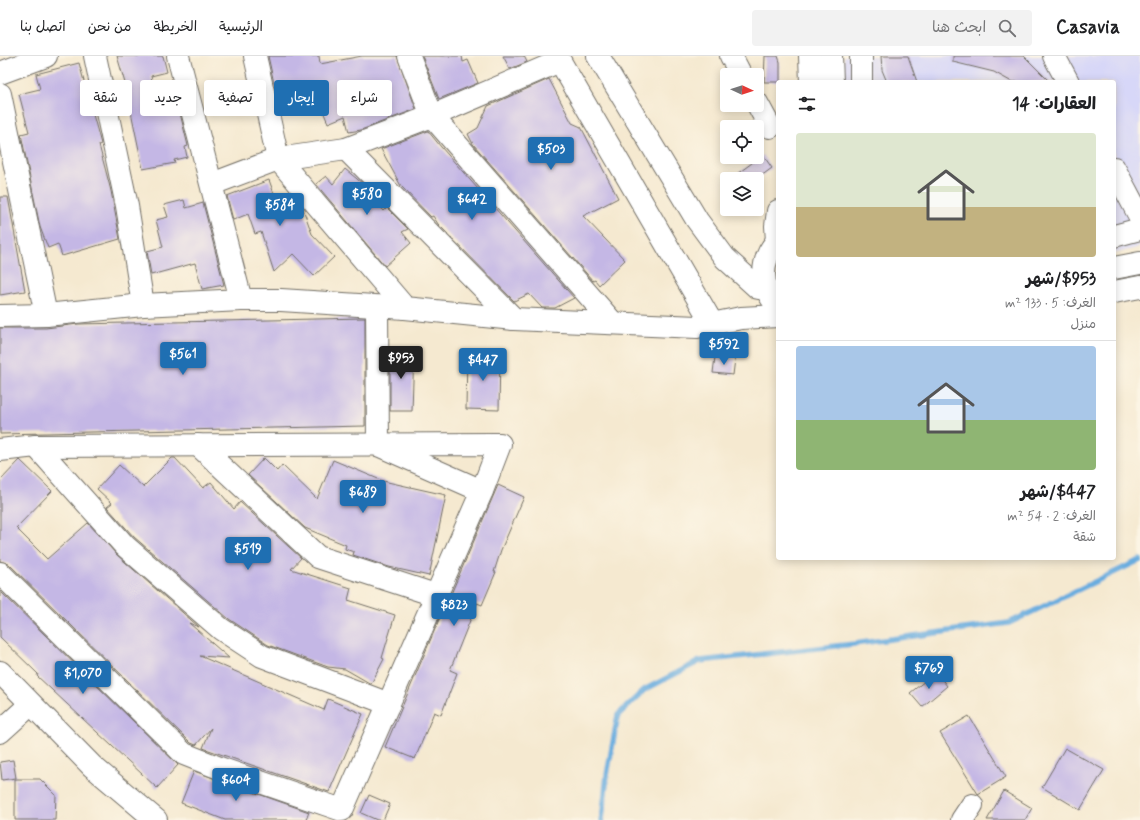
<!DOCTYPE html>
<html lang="ar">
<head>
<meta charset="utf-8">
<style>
	body { margin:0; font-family:Mynerve,"Playpen Sans Arabic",sans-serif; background:#f2f2f2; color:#202124; direction:rtl; height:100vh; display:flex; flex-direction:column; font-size:15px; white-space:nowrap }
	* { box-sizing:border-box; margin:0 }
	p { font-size:13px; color:#757577 }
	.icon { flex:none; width:22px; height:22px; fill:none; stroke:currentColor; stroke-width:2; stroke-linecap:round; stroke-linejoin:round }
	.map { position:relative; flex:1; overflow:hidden; direction:ltr }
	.drawer { position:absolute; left:776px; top:24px; width:340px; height:480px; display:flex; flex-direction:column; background:#fff; border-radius:4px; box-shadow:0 2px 10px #0003; direction:rtl }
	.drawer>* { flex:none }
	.hud { position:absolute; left:12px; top:24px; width:380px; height:36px; direction:rtl; display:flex; gap:8px }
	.needle { width:26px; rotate:93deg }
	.controls { position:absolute; left:720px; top:12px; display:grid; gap:8px }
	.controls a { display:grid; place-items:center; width:44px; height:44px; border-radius:4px; background:#fff; box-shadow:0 2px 10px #0003; font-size:20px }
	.price { position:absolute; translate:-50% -34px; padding:0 9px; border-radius:4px; background:#1f6fb2; color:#fff; font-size:13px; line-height:26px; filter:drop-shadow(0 1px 2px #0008) }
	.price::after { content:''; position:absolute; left:50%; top:24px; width:12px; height:9px; margin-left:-6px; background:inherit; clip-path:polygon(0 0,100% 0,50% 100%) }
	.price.selected { background:#222; color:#fff }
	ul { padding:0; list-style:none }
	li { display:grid; align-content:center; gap:8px; height:212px; padding:0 20px }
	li+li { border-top:1px solid #e0e0e0 }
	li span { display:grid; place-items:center; height:124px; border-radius:4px; color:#555 }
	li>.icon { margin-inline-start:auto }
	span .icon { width:72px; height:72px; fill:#fffc; stroke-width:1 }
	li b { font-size:17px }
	h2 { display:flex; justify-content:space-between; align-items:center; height:48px; padding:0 20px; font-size:17px }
	.chip { padding:0 14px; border-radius:4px; background:#fff; box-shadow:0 2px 10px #0003; font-size:14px; line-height:36px }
	.chip.selected { background:#1f6fb2; color:#fff }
	header { display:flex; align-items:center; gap:24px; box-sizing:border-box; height:56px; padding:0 20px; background:#fff; border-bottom:1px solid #e0e0e0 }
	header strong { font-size:19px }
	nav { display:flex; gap:22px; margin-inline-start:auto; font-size:14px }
	.search { width:280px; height:36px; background:#f2f2f2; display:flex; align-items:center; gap:10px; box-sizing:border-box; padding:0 14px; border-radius:4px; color:#757577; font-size:15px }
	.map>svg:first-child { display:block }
	.built { fill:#d7d7f8 }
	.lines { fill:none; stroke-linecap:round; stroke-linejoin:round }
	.stream { stroke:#6baddf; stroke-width:5.5 }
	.building { fill:#c4b7e5 }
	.minor-casing { stroke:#726e65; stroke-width:24 }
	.major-casing { stroke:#726e65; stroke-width:24 }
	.minor { stroke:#fff; stroke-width:22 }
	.major { stroke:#fff; stroke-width:22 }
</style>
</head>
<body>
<header>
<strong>Casavia</strong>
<div class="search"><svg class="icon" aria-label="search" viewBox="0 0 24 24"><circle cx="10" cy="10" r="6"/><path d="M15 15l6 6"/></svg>ابحث هنا</div>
<nav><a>الرئيسية</a><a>الخريطة</a><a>من نحن</a><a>اتصل بنا</a></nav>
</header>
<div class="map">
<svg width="1140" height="764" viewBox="0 0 1140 764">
	<rect width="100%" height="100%" fill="#fcf5e5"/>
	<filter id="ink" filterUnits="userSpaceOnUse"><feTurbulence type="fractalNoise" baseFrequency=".025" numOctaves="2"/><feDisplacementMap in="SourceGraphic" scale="8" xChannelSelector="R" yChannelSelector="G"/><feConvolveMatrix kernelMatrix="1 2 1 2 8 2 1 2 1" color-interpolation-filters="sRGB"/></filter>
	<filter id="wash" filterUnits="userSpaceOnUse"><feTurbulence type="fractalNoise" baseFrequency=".012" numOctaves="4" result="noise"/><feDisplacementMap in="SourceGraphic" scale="16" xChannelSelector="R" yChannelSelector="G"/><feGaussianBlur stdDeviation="0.9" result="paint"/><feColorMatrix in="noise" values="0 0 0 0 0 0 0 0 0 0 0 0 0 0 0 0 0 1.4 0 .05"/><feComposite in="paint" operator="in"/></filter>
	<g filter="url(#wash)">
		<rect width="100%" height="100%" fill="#f5e9d0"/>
		<polygon class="built" points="844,0 1140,0 1140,191 1114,198 1114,26 845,26"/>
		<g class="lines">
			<polyline class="stream" points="602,764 607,719 618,659 644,634 700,605 854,588 1009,567 1140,504"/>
		</g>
		<g id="blocks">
			<g class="building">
				<polygon points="117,0 163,0 167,16 151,20 159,57 179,53 188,90 185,91 187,101 174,104 175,107 143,113 125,27"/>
				<polygon points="268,0 319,0 320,8 362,0 397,0 416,53 361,74 349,76 345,60 328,67 320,48 281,59"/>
				<polygon points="422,0 462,0 463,6 468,4 478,27 439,43"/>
				<polygon points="503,0 524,0 527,6 510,13"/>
				<polygon points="765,0 778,0 780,6 780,26 764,26"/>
				<polygon points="881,0 908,0 917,26 887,26 882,14"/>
				<polygon points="953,0 1024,0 1050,26 1012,26 994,16 953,6"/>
				<polygon points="79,7 101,88 99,89 111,135 120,183 62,200 58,188 48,192 40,171 21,78 29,76 19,38 40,33 36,18"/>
				<polygon points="549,23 572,67 581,71 618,142 583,160 625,204 599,229 595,224 593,225 473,88 468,78 478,72 488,50"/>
				<polygon points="428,75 441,91 574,242 555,252 542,252 529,238 514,245 438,168 433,160 431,161 401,130 381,93"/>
				<polygon points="763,99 772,112 757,123 730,123"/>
				<polygon points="345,113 363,128 362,130 384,155 387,152 408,173 402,176 411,187 385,210 316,128 326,120 333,128"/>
				<polygon points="269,124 279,151 297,145 302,150 312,178 334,201 314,220 293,198 274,216 261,176 255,178 248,158 233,164 227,140"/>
				<polygon points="0,141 8,141 25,235 0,239"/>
				<polygon points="184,144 186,152 203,147 224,229 202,233 195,207 151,219 147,195 163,191 156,164 168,161 164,149"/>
				<polygon points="365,262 365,370 0,378 0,272 46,272 78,268"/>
				<polygon points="390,293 414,294 412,355 390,355"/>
				<polygon points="467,297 500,298 499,354 466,353"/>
				<polygon points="715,301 735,303 733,319 713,317"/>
				<polygon points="172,402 175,402 203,432 211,426 234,453 240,446 301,502 291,513 351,532 348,544 395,559 382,602 384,603 371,628 345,613 328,611 268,589 229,563 134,481 107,451 112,447 97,433 119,409 143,431"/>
				<polygon points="264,402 277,415 282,409 317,443 333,404 383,425 446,439 429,520 389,511 353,499 354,496 345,493 346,489 305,472 248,419"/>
				<polygon points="20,404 52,435 16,472 47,503 88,467 117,499 199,571 189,567 229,602 200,600 324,654 328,643 363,658 329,736 203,692 211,672 196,689 191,687 9,508 0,505 0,425"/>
				<polygon points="498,429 524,441 501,494 494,516 496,516 482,549 477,547 450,614 457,617 441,659 434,656 415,703 385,691 441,559 453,563 460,541 451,538"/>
				<polygon points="0,535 178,709 157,732 37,620 38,618 0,581"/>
				<polygon points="936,616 947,630 922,651 910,637"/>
				<polygon points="969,660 1006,721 978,738 940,677"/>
				<polygon points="1065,692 1104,714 1080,754 1042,731"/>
				<polygon points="13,704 16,722 2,724 0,706"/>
				<polygon points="194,715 309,756 306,764 225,764 181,747"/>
				<polygon points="15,723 40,723 56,739 55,764 15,764"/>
				<polygon points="1004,735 1032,752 1025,764 987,764"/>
				<polygon points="369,739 390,748 383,764 377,764 361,757"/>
			</g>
		</g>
	</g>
	<g filter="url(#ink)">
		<use href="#blocks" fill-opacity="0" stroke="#726e65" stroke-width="1"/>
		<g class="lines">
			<defs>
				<g id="minor">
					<polyline points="95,0 127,150 143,249"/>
					<polyline points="178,0 241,244"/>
					<polyline points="255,0 278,103 405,252"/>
					<polyline points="409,0 432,60 613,267"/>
					<polyline points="557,0 712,267"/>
					<polyline points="598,0 697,164 725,202 758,232"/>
					<polyline points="731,0 741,19"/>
					<polyline points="810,0 811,26"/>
					<polyline points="831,0 832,26"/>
					<polyline points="861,0 861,26"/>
					<polyline points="1054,0 1068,26"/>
					<polyline points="0,17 46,0"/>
					<polyline points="0,38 46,259"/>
					<polyline points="757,47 770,71"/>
					<polyline points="346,93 514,263"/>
					<polyline points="1114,112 1140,161"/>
					<polyline points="212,128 278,103 346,93 432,60 560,5"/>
					<polyline points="1114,180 1140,173"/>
					<path d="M778 184C760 203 759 231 778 250"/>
					<polyline points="777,185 776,170 778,155"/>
					<polyline points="1114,212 1140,207"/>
					<polyline points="1114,236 1140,231"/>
					<polyline points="377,251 378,389 482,435"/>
					<polyline points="0,260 46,259 143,249 241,244 281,244 405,252 514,263 697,271 741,262 778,260"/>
					<polyline points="198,389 318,501 435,539"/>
					<polyline points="36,390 125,490 221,573 262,600 389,648"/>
					<polyline points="0,394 36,390 500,388 482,435 342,754 222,713 184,698 0,517"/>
					<polyline points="0,676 31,648"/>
					<polyline points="962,764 972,749"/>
				</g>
				<polyline id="major" points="0,616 92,710 156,764"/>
			</defs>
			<use href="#minor" class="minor-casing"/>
			<use href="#major" class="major-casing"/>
			<use href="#minor" class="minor"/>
			<use href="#major" class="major"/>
		</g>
	</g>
</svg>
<div class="controls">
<a><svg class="needle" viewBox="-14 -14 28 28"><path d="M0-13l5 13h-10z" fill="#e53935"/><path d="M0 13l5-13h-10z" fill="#757577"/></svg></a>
<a><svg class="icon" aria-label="locate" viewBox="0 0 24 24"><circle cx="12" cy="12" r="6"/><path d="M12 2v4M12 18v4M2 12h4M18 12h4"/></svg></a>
<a><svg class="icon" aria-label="layers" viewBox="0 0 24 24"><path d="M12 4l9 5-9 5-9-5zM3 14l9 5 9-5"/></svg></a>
</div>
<b class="price" style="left:551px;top:115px">$503</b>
<b class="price" style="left:367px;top:160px">$580</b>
<b class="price" style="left:472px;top:165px">$642</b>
<b class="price" style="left:280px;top:171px">$584</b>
<b class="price" style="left:724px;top:310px">$592</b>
<b class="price" style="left:183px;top:320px">$561</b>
<b class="price selected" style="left:401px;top:324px">$953</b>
<b class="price" style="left:483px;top:326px">$447</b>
<b class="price" style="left:363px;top:458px">$689</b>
<b class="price" style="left:248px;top:515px">$519</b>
<b class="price" style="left:454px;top:571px">$823</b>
<b class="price" style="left:929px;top:634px">$769</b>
<b class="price" style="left:83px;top:639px">$1,070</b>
<b class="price" style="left:236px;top:746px">$604</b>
<div class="hud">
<a class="chip">شراء</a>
<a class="chip selected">إيجار</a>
<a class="chip">تصفية</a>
<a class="chip">جديد</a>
<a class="chip">شقة</a>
</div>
<section class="drawer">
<h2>العقارات: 14<svg class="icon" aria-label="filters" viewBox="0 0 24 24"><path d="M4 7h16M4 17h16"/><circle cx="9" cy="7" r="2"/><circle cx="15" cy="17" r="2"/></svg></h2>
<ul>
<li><span style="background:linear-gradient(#dfe7d0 60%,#c2b280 0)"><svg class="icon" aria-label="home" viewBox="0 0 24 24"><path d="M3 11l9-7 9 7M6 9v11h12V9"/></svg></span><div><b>$953/شهر</b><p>الغرف: 5 · 133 m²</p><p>منزل</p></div></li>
<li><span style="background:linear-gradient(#a9c7e8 60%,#8fb573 0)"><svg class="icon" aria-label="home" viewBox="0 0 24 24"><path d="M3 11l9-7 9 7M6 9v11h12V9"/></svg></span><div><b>$447/شهر</b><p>الغرف: 2 · 54 m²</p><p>شقة</p></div></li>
</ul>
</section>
</div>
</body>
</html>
